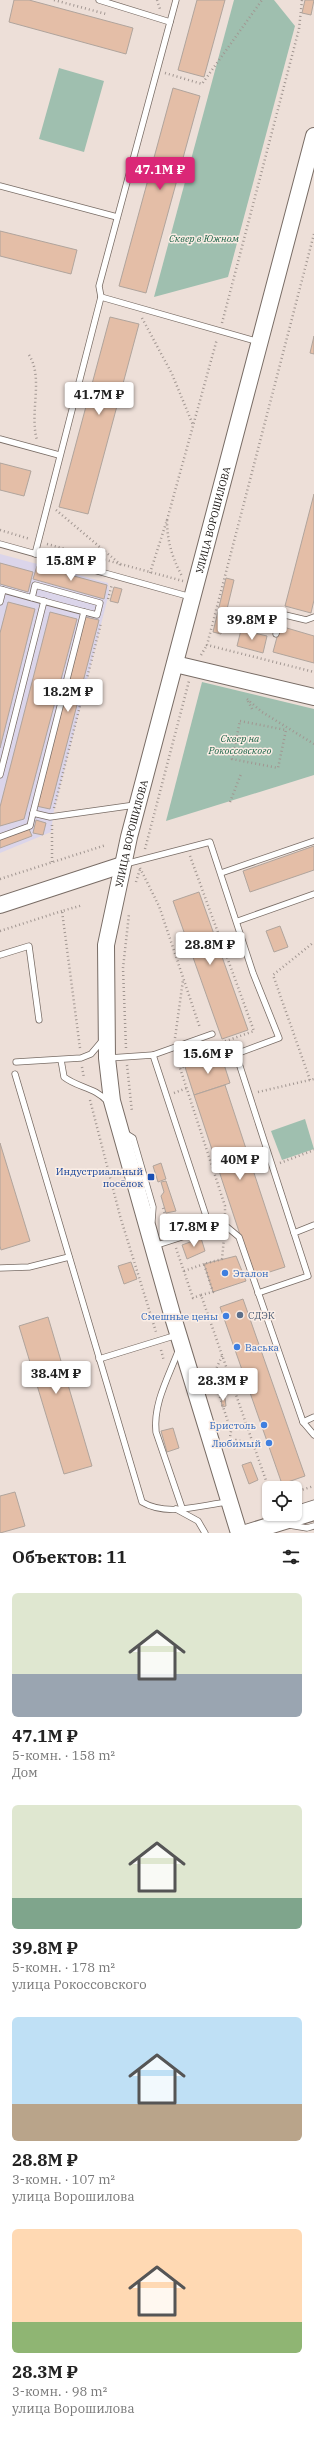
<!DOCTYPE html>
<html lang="ru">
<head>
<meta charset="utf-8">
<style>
	body { margin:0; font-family:"IBM Plex Serif",serif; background:#f2f2f2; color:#222; height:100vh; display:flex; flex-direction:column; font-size:15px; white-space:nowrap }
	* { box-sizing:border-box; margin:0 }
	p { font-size:13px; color:#767676 }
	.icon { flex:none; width:22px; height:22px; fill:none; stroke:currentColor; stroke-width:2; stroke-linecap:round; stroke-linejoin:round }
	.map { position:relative; height:1533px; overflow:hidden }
	.details { display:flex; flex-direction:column; background:#fff; flex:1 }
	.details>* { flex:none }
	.fabs { position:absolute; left:262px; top:1481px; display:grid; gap:8px }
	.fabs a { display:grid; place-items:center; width:40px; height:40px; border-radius:6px; background:#fff; box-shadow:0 1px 3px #0004; font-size:20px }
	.price { position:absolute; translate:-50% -34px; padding:0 9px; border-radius:4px; background:#fff; color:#222; font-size:13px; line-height:26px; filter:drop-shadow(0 1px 2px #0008) }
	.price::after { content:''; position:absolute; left:50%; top:24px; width:12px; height:9px; margin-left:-6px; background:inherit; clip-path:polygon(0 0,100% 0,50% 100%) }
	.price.on { background:#db2777; color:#fff }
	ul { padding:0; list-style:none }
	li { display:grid; align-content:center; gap:8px; height:212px; padding:0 12px }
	li span { display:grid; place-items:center; height:124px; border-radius:6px; color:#555 }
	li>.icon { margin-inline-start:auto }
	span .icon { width:72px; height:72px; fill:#fffc; stroke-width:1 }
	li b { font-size:17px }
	h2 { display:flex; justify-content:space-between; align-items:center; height:48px; padding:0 12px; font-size:17px }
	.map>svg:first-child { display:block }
	.industrial { fill:#dbd5ea }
	.green { fill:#9fbfaf }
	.building { fill:#e4bea7; stroke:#b0a49c }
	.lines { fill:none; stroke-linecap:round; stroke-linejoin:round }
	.lane-casing { stroke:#786c65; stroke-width:7 }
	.secondary-casing { stroke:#786c65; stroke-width:18 }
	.path { stroke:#a19691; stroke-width:2.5; stroke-dasharray:1 3; stroke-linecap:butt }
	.lane { stroke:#fff; stroke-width:5.5 }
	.secondary { stroke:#fff; stroke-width:16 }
	.transit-dot { fill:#1a4fb4; stroke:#faede5; stroke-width:1.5 }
	.shop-dot { fill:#3f7fe0; stroke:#faede5; stroke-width:1.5 }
	.service-dot { fill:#5c6f8a; stroke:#faede5; stroke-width:1.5 }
	.labels { text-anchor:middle; stroke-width:3; stroke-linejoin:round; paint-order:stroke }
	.park-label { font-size:10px; font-style:italic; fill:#1f664a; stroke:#faede5 }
	.street-label { font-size:10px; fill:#120e0b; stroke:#faede5 }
	.transit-label { font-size:10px; fill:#164399; stroke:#faede5; text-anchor:end }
	.shop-label { font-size:10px; fill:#366cbe; stroke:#faede5; text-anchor:end }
	.service-label { font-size:10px; fill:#4e5e75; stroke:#faede5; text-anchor:start }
</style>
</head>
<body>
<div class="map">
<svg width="314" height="1533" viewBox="0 0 314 1533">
	<rect width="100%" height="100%" fill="#eddfd8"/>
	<polygon class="industrial" points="0,554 108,583 109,593 54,810 51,832 0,853"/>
	<g class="green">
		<polygon points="234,0 274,0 295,26 228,277 154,297"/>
		<polygon points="59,68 104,81 84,152 39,139"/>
		<polygon points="202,682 314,709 314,775 166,821"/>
		<polygon points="305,1119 314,1149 282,1160 271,1131"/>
	</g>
	<g class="building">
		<polygon points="14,0 29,0 133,28 126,54 9,22"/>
		<polygon points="197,0 225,0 204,77 178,70"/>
		<polygon points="305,0 314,0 311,15 302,13"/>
		<polygon points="173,88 200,96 146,293 119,286"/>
		<polygon points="0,231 77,250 71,274 0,256"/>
		<polygon points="110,317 139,324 88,514 59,507"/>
		<polygon points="314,336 314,354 310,353"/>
		<polygon points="0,463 31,471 24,496 0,490"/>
		<polygon points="314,494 314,600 311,613 285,606"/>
		<polygon points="0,563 33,572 28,592 0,584"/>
		<polygon points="37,566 107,585 104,599 33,579"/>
		<polygon points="226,578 234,580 221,634 213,632"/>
		<polygon points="114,587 122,589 118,603 110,601"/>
		<polygon points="8,602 35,609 0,748 0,633"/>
		<polygon points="50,612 77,619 24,819 0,826 0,807"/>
		<polygon points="85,617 99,620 50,809 36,806"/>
		<polygon points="280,626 314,636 314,663 273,652"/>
		<polygon points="241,630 267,636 263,653 237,646"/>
		<polygon points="36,820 46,823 43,835 33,833"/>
		<polygon points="29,829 32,836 0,848 0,839"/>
		<polygon points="314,846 314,870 250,892 243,871"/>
		<polygon points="199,892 248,1030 222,1039 173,901"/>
		<polygon points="280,926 288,947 274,952 266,931"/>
		<polygon points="221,1055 230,1083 194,1095 185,1067"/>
		<polygon points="225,1085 285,1267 254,1277 194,1095"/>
		<polygon points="0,1143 30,1241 1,1250 0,1246"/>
		<polygon points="161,1163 166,1179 158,1182 153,1166"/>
		<polygon points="166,1181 176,1211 166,1213 161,1196 164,1192 161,1182"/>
		<polygon points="201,1238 205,1251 187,1259 182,1245"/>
		<polygon points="236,1256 246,1281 213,1292 204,1264"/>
		<polygon points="131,1262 137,1279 124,1284 118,1266"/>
		<polygon points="243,1299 305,1476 282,1484 220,1307"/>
		<polygon points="48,1317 92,1466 64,1474 19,1326"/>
		<polygon points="221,1398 225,1398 226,1406 222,1407"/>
		<polygon points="173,1428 179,1448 167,1452 161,1431"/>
		<polygon points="251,1462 258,1480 249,1484 242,1465"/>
		<polygon points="15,1492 25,1526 0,1533 0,1496"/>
	</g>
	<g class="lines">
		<defs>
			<g id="lane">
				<polyline points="99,0 170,22"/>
				<polyline points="0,186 117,217"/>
				<polyline points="101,297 259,342"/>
				<polyline points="0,439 59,455"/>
				<polyline points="0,544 191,597"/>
				<polyline points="35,554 101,297 99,286 176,0"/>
				<path d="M0 589C32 598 64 607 97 615L100 603 35 585 32 598"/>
				<polyline points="0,602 3,590"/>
				<polyline points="276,634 281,614 306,620 314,617"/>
				<polyline points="0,775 44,601"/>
				<polyline points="33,813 84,612"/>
				<polyline points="0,837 30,826 33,813 50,817 135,805"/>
				<polyline points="125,864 210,842 253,973 279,1038 236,1054 294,1233"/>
				<polyline points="221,873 314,841"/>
				<polyline points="238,921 314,894"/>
				<polyline points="0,955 29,946 39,1020"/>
				<polyline points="153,1055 212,1034"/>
				<polyline points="109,1058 153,1055 210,1228 154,1246"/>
				<path d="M61 1060 64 1077C78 1088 95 1087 108 1102"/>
				<polyline points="16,1062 81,1058 91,1054 102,1041"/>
				<path d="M15 1074 142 1502C167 1517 201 1505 228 1502"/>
				<polyline points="125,1133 133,1138 153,1207 152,1221"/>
				<polyline points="210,1228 227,1227 239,1237 303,1422 314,1435"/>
				<polyline points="0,1268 29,1267 69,1257"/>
				<polyline points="258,1293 308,1276 294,1233 314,1225"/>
				<path d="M179 1349C169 1376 153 1403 156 1432L182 1508"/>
				<polyline points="99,1359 177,1335"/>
				<polyline points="303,1422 314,1417"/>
				<polyline points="176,1509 198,1521 205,1533"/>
				<polyline points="295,1509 314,1503"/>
				<polyline points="289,1525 307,1528 314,1526"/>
			</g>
			<g id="secondary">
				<polyline points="175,664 314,697"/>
				<polyline points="0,905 122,865"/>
				<path id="s1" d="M239 1533 172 1314 112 1101 107 1058 106 945 129 837 314 136"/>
				<polyline points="246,1533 314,1512"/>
			</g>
		</defs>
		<use href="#lane" class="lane-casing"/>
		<use href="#secondary" class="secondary-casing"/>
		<g class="path">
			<polyline points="54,0 106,14"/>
			<polyline points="157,0 160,9"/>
			<polyline points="165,73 202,84 262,0"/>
			<polyline points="314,234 207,645 314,672"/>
			<polyline points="142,318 172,374 193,425"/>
			<polyline points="222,323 299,29 302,0"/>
			<path d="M29 355C44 378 29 413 37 440"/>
			<polyline points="56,510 120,564 120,567"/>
			<polyline points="167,520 217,339"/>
			<polyline points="0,530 30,539"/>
			<polyline points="47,544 183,581"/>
			<path d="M150 573 167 520C167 540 172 558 182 576"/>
			<polyline points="108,599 112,584"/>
			<polyline points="201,655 207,645"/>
			<polyline points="247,699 262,712 314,744"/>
			<polyline points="248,701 252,709"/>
			<polygon points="240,721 286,730 278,768 232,759"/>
			<polyline points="230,802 241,774"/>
			<polyline points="54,808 101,623"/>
			<polyline points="52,825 52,862"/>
			<polyline points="145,849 189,681"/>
			<polyline points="190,856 254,1031 223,1042 227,1052 180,1068 225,1206 225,1219"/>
			<polyline points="140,868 159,906 200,1028"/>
			<polyline points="0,879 106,845"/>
			<polyline points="136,882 140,869"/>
			<polyline points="0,931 62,911"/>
			<polyline points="175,1038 183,980"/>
			<polyline points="80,1048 62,911 83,905"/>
			<polyline points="126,1048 123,968 129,914"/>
			<polyline points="177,1057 180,1068"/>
			<polyline points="127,1065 132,1112"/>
			<polyline points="82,1067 84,1078"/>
			<polyline points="310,1080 273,975 314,942"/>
			<polyline points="258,1092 314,1079"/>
			<polyline points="174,1093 187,1088"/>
			<polyline points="90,1100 120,1216 156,1332"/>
			<polyline points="280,1163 314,1150"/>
			<polyline points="163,1208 171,1232"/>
			<polyline points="176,1248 193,1298 201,1295 269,1489"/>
			<polyline points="184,1271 204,1264"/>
			<polyline points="201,1295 213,1292 204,1264 222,1259 224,1238"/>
			<polyline points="161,1350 164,1361"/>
			<polyline points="222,1356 213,1376 231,1431 229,1443"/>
			<polyline points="228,1443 236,1440 253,1444"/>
			<polyline points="295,1492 314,1486"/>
		</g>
		<use href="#lane" class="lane"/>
		<use href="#secondary" class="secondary"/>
	</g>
	<rect class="transit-dot" x="147" y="1173" width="8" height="8" rx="2"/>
	<g class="shop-dot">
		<circle cx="225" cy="1273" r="4"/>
		<circle cx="226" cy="1316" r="4"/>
		<circle cx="237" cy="1347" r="4"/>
		<circle cx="264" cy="1425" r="4"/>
		<circle cx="269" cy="1443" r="4"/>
	</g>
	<circle class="service-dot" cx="240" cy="1315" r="4"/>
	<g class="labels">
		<g class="park-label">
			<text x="204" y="242">Сквер в Южном</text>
			<text x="240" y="742">Сквер на<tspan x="240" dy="12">Рокоссовского</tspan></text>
		</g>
		<g class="street-label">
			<text dy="4" stroke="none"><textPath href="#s1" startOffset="1045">УЛИЦА ВОРОШИЛОВА</textPath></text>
			<text dy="4" stroke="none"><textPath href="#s1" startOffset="721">УЛИЦА ВОРОШИЛОВА</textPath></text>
		</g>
		<g class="transit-label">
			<text x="143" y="1175">Индустриальный<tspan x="143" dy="12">посёлок</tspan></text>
		</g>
		<g class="shop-label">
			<text x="233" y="1277" text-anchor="start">Эталон</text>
			<text x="218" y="1320">Смешные цены</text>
			<text x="245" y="1351" text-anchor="start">Васька</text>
			<text x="256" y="1429">Бристоль</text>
			<text x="261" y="1447">Любимый</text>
		</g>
		<g class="service-label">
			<text x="248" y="1319">СДЭК</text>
		</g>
	</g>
</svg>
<div class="fabs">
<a><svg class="icon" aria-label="locate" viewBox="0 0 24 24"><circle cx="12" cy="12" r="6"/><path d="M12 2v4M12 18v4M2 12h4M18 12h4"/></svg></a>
</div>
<b class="price on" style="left:160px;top:191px">47.1M ₽</b>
<b class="price" style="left:99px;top:416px">41.7M ₽</b>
<b class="price" style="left:71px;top:582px">15.8M ₽</b>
<b class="price" style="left:252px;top:641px">39.8M ₽</b>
<b class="price" style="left:68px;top:713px">18.2M ₽</b>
<b class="price" style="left:210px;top:966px">28.8M ₽</b>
<b class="price" style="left:208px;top:1075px">15.6M ₽</b>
<b class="price" style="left:240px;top:1181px">40M ₽</b>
<b class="price" style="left:194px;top:1248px">17.8M ₽</b>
<b class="price" style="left:56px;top:1395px">38.4M ₽</b>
<b class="price" style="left:223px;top:1402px">28.3M ₽</b>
</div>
<section class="details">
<h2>Объектов: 11<svg class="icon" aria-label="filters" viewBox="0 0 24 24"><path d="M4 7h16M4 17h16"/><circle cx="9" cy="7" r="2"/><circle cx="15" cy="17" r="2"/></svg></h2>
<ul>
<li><span style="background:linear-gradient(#dfe7d0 65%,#9aa5b1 0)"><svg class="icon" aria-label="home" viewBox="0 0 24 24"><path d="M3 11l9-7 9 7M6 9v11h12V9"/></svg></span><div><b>47.1M ₽</b><p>5-комн. · 158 m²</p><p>Дом</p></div></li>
<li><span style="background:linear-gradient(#dfe7d0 75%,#7fa58c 0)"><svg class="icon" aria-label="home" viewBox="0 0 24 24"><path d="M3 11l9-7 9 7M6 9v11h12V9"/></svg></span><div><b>39.8M ₽</b><p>5-комн. · 178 m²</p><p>улица Рокоссовского</p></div></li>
<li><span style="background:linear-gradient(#bfe0f5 70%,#b9a48a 0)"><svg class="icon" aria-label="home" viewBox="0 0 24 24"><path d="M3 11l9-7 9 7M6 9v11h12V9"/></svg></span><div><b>28.8M ₽</b><p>3-комн. · 107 m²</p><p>улица Ворошилова</p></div></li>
<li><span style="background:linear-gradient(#ffd9b3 75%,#8fb573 0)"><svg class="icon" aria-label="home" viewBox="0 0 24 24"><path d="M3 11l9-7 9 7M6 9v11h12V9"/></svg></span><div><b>28.3M ₽</b><p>3-комн. · 98 m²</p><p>улица Ворошилова</p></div></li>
</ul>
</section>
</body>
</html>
